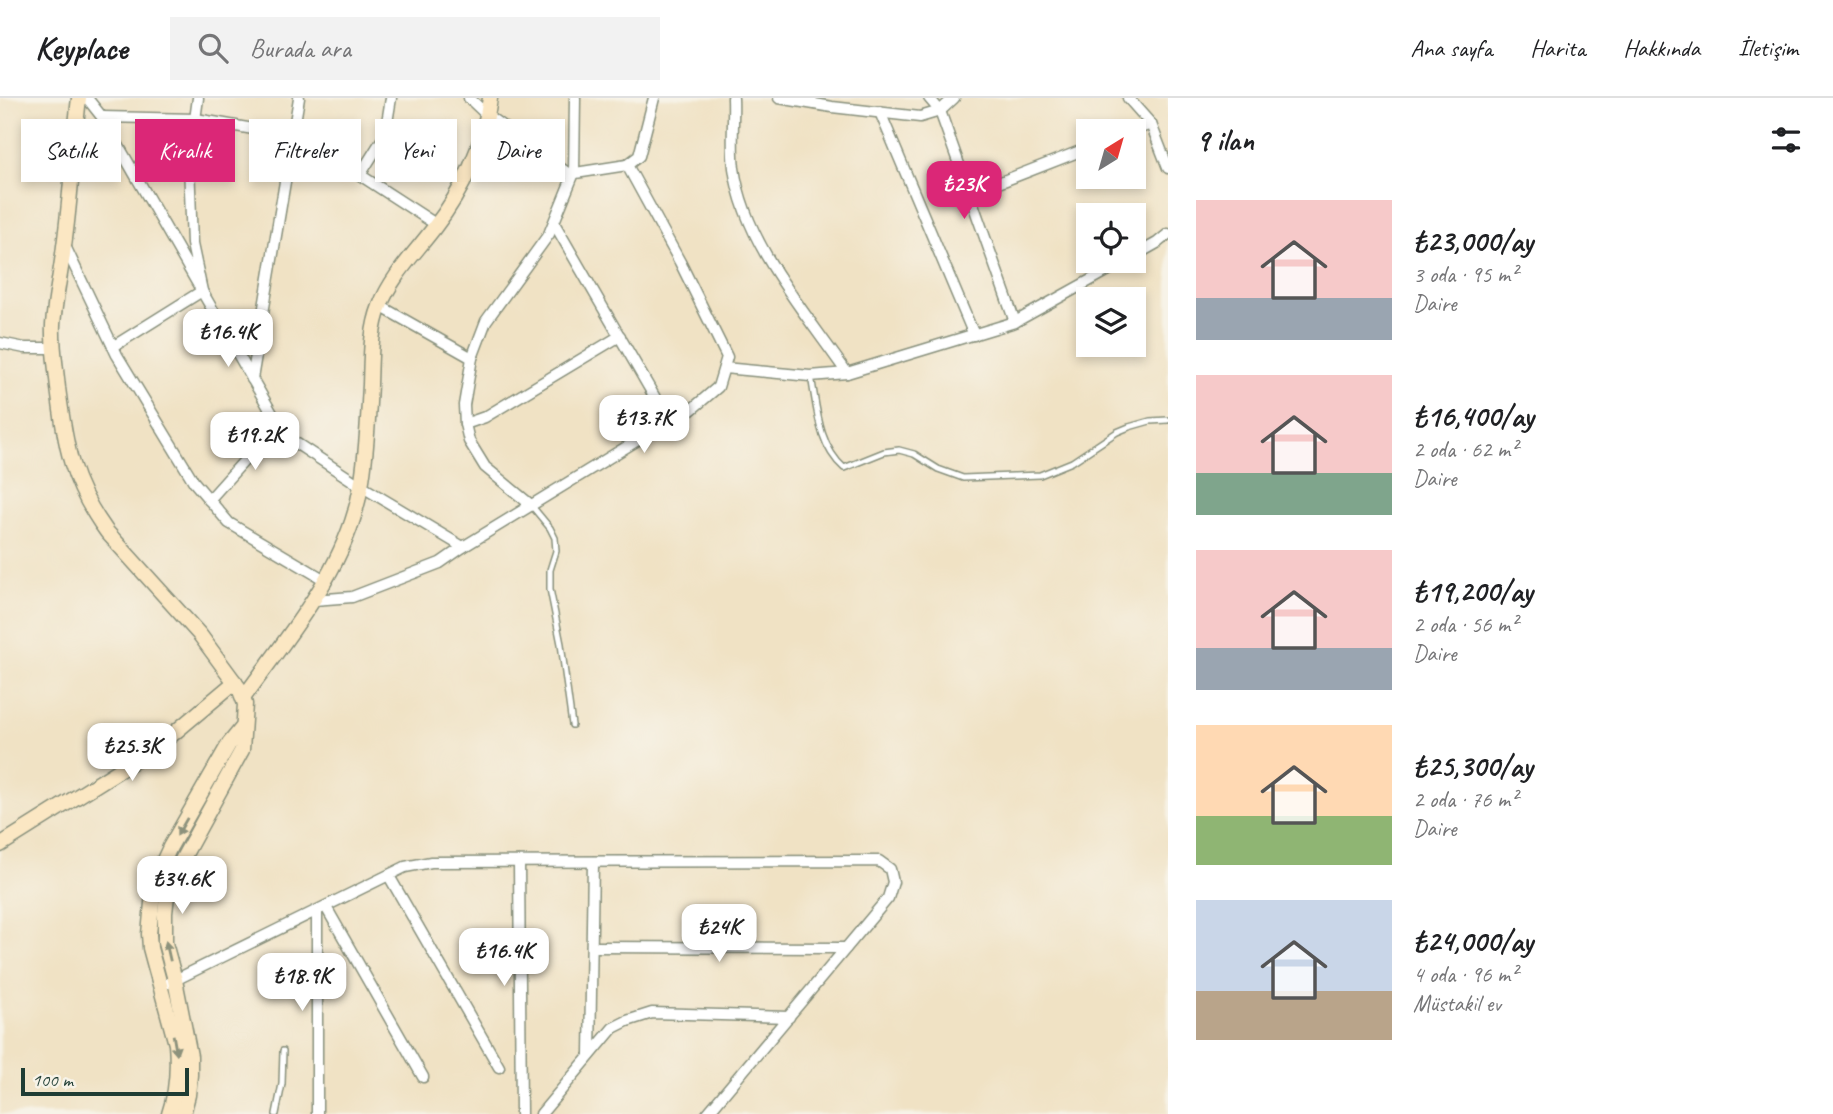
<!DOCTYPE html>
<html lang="tr">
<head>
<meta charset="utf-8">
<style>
	body { margin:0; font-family:Caveat,sans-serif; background:#f2f2f2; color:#202124; height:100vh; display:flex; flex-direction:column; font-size:26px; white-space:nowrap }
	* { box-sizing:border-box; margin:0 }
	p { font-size:23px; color:#757577 }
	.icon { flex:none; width:38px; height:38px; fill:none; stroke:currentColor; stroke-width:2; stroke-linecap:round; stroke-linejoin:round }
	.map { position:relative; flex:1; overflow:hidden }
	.panel { display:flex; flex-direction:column; background:#fff; width:665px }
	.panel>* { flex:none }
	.banner { position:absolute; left:21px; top:21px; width:665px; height:63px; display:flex; gap:14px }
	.needle { width:46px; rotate:37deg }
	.fabs { position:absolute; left:1076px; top:21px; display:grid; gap:14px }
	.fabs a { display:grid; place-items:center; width:70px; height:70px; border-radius:0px; background:#fff; box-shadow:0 4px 10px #0003; font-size:35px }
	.scale { position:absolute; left:21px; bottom:18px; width:168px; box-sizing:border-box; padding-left:7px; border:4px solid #1f3d34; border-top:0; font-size:19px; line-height:24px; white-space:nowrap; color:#1f3d34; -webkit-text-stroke:5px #f7f3e8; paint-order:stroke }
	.price { position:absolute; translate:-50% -60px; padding:0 16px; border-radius:14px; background:#fff; color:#222; font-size:23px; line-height:46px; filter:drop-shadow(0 2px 4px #0008) }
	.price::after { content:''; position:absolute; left:50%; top:42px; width:21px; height:16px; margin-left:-10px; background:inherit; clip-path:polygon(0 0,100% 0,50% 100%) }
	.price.on { background:#db2777; color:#fff }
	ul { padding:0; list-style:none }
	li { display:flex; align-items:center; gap:21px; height:175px; padding:0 28px }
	li span { display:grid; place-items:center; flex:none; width:196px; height:140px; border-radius:0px; color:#555 }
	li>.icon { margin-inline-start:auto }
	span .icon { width:84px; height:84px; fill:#fffc; stroke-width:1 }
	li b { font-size:30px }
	h2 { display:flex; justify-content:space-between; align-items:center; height:84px; padding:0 28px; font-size:30px }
	.pill { padding:0 24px; border-radius:0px; background:#fff; box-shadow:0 4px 10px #0003; font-size:24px; line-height:63px }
	.pill.on { background:#db2777; color:#fff }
	header { display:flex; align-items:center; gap:42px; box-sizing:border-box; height:98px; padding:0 35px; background:#fff; border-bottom:2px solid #e0e0e0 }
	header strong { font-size:33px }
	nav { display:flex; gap:38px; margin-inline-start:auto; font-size:24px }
	.search { width:490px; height:63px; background:#f2f2f2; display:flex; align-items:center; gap:18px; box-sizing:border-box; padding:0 24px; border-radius:0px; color:#757577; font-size:26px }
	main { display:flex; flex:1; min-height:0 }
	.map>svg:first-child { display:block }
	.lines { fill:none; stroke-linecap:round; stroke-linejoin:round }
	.lane-casing { stroke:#88907c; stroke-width:8 }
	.street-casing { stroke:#88907c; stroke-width:13 }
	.secondary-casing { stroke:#88907c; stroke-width:17 }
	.lane { stroke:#fff; stroke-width:5 }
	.street { stroke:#fff; stroke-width:10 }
	.secondary { stroke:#fbe7c3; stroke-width:14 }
	.oneway { fill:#8d927c }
</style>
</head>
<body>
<header>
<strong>Keyplace</strong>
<div class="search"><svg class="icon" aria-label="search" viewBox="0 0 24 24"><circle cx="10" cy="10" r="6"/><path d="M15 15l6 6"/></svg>Burada ara</div>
<nav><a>Ana sayfa</a><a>Harita</a><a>Hakkında</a><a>İletişim</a></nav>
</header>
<main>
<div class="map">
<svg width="1168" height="1016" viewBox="0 0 1168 1016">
	<rect width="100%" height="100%" fill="#f7f3e8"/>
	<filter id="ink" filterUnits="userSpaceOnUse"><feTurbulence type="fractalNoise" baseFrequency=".0143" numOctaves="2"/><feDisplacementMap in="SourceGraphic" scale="14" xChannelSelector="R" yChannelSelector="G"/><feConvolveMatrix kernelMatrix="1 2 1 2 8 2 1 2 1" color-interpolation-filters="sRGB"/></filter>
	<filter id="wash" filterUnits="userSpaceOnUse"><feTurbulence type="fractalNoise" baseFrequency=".00686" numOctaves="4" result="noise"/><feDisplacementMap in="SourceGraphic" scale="28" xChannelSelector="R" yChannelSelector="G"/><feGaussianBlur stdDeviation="1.57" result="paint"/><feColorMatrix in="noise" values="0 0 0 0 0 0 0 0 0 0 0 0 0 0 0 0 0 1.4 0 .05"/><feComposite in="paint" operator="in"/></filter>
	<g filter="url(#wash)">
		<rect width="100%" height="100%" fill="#f0e2c4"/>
	</g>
	<g filter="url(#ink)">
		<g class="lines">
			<defs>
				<g id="lane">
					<path d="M811 278C817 310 818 347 844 370L884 354 899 352 914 356 938 371 963 380 1040 377 1072 364 1117 334 1129 329 1150 323 1168 322"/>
					<polyline points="531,407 550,430 555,440 556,453 550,472 550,491 561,546 572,627"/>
					<polyline points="276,1016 282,986 283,953"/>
				</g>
				<g id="street">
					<polyline points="87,0 102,19 285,338 361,388 463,449"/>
					<polyline points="469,0 488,18 569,76 627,67 639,58 654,0"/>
					<path d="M733 0C734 23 731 47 734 70 744 145 805 214 847 275"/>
					<polyline points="779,0 832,9 920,19 940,13 954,0"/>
					<polyline points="929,0 940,13 1015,224"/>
					<polyline points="1128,0 1151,26 1168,70"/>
					<polyline points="880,14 974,237"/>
					<polyline points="102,19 196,21 293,38 317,44 360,77 437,127"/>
					<polyline points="1132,33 1151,26"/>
					<polyline points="360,77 385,37 391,0"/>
					<polyline points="970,96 1088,50"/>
					<polyline points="554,125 669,324"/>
					<polyline points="65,148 117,257 194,384 229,425 325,482"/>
					<polyline points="1134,158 1157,145 1168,136"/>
					<polyline points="380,208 472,260"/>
					<polyline points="0,245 25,250 53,250"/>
					<polyline points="114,248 202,193 192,146 189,65 198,0"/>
					<polyline points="724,270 810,278 847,275 1015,224 1125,163"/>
					<polyline points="252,281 299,0"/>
					<polyline points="465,326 485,319 620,238"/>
					<polyline points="209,402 278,325"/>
					<polyline points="531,407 485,369 469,343 465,326 464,307 472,260 486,223 549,136 574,75 575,0"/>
					<polyline points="314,502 352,499 440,465 463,449 646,337 691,312 718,289 727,259 680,164 627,67"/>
					<polyline points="519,764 521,1016"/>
					<polyline points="389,778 499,969"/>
					<polyline points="326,809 423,979"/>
					<polyline points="317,813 317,1016"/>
					<polyline points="592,849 846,850"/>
					<polyline points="169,885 405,769 431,764 879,763 890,771 893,784 888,800 707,1016"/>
					<polyline points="590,957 593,764"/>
					<polyline points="541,1016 613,930 627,923 652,915 789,919"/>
				</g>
				<g id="secondary">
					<path d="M79 0C73 49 71 99 64 148 61 175 55 200 53 227 52 248 56 269 58 290 66 351 71 384 107 434L200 537 239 590 245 606 242 652 177 771 167 798 165 815V845L175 882 190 958V977L188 997 183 1016"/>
					<path d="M244 599C290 535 348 468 361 388 367 355 368 320 370 287 371 261 370 233 380 208 391 179 415 155 434 130 463 93 484 47 490 0"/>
					<polyline points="0,747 161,646 235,584"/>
					<path d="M169 1016C177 993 178 969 176 946L150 850 149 836 153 795 163 764 170 749 229 646 243 629"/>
				</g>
			</defs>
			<use href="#lane" class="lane-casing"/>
			<use href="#street" class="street-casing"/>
			<use href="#secondary" class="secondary-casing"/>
			<use href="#lane" class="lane"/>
			<use href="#street" class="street"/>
			<use href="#secondary" class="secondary"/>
		</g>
		<defs><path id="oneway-solid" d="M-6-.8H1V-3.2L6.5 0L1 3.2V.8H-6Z" transform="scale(1.75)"/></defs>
		<g class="oneway">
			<use href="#oneway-solid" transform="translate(182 729) rotate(120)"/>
			<use href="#oneway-solid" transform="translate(168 853) rotate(-103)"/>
			<use href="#oneway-solid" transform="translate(175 947) rotate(80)"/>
		</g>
	</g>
</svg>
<div class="fabs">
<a><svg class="needle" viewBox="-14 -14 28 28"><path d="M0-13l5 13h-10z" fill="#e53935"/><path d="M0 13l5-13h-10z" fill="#757577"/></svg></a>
<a><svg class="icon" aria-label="locate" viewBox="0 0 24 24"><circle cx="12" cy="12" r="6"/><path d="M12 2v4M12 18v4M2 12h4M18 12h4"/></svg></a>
<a><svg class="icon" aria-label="layers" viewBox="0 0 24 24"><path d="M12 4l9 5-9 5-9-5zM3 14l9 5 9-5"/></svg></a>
</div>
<div class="scale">100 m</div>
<b class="price on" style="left:964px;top:123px">₺23K</b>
<b class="price" style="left:228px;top:271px">₺16.4K</b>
<b class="price" style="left:644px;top:357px">₺13.7K</b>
<b class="price" style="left:255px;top:374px">₺19.2K</b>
<b class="price" style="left:132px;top:685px">₺25.3K</b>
<b class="price" style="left:182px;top:818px">₺34.6K</b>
<b class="price" style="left:719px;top:866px">₺24K</b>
<b class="price" style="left:504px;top:890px">₺16.4K</b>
<b class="price" style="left:302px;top:915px">₺18.9K</b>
<div class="banner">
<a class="pill">Satılık</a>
<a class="pill on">Kiralık</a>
<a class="pill">Filtreler</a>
<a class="pill">Yeni</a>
<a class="pill">Daire</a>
</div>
</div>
<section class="panel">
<h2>9 ilan<svg class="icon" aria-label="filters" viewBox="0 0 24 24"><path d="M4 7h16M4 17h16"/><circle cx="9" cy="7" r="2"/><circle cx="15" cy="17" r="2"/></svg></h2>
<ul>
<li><span style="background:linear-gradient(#f6c9c9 70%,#9aa5b1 0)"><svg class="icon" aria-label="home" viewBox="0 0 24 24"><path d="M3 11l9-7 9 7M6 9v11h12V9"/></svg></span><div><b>₺23,000/ay</b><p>3 oda · 95 m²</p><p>Daire</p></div></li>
<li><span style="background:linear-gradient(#f6c9c9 70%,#7fa58c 0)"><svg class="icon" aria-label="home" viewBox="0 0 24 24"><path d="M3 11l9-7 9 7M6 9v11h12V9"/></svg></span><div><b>₺16,400/ay</b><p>2 oda · 62 m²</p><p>Daire</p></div></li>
<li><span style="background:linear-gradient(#f6c9c9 70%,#9aa5b1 0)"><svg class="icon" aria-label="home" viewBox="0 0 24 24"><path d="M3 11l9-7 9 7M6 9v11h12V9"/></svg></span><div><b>₺19,200/ay</b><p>2 oda · 56 m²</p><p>Daire</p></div></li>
<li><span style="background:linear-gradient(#ffd9b3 65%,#8fb573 0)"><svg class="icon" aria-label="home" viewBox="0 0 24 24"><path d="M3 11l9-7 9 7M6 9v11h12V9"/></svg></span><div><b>₺25,300/ay</b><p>2 oda · 76 m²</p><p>Daire</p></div></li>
<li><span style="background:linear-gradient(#c9d6e8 65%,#b9a48a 0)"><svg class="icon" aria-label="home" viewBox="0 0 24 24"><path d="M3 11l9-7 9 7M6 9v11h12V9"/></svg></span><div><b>₺24,000/ay</b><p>4 oda · 96 m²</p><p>Müstakil ev</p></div></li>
</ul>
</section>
</main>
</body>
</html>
